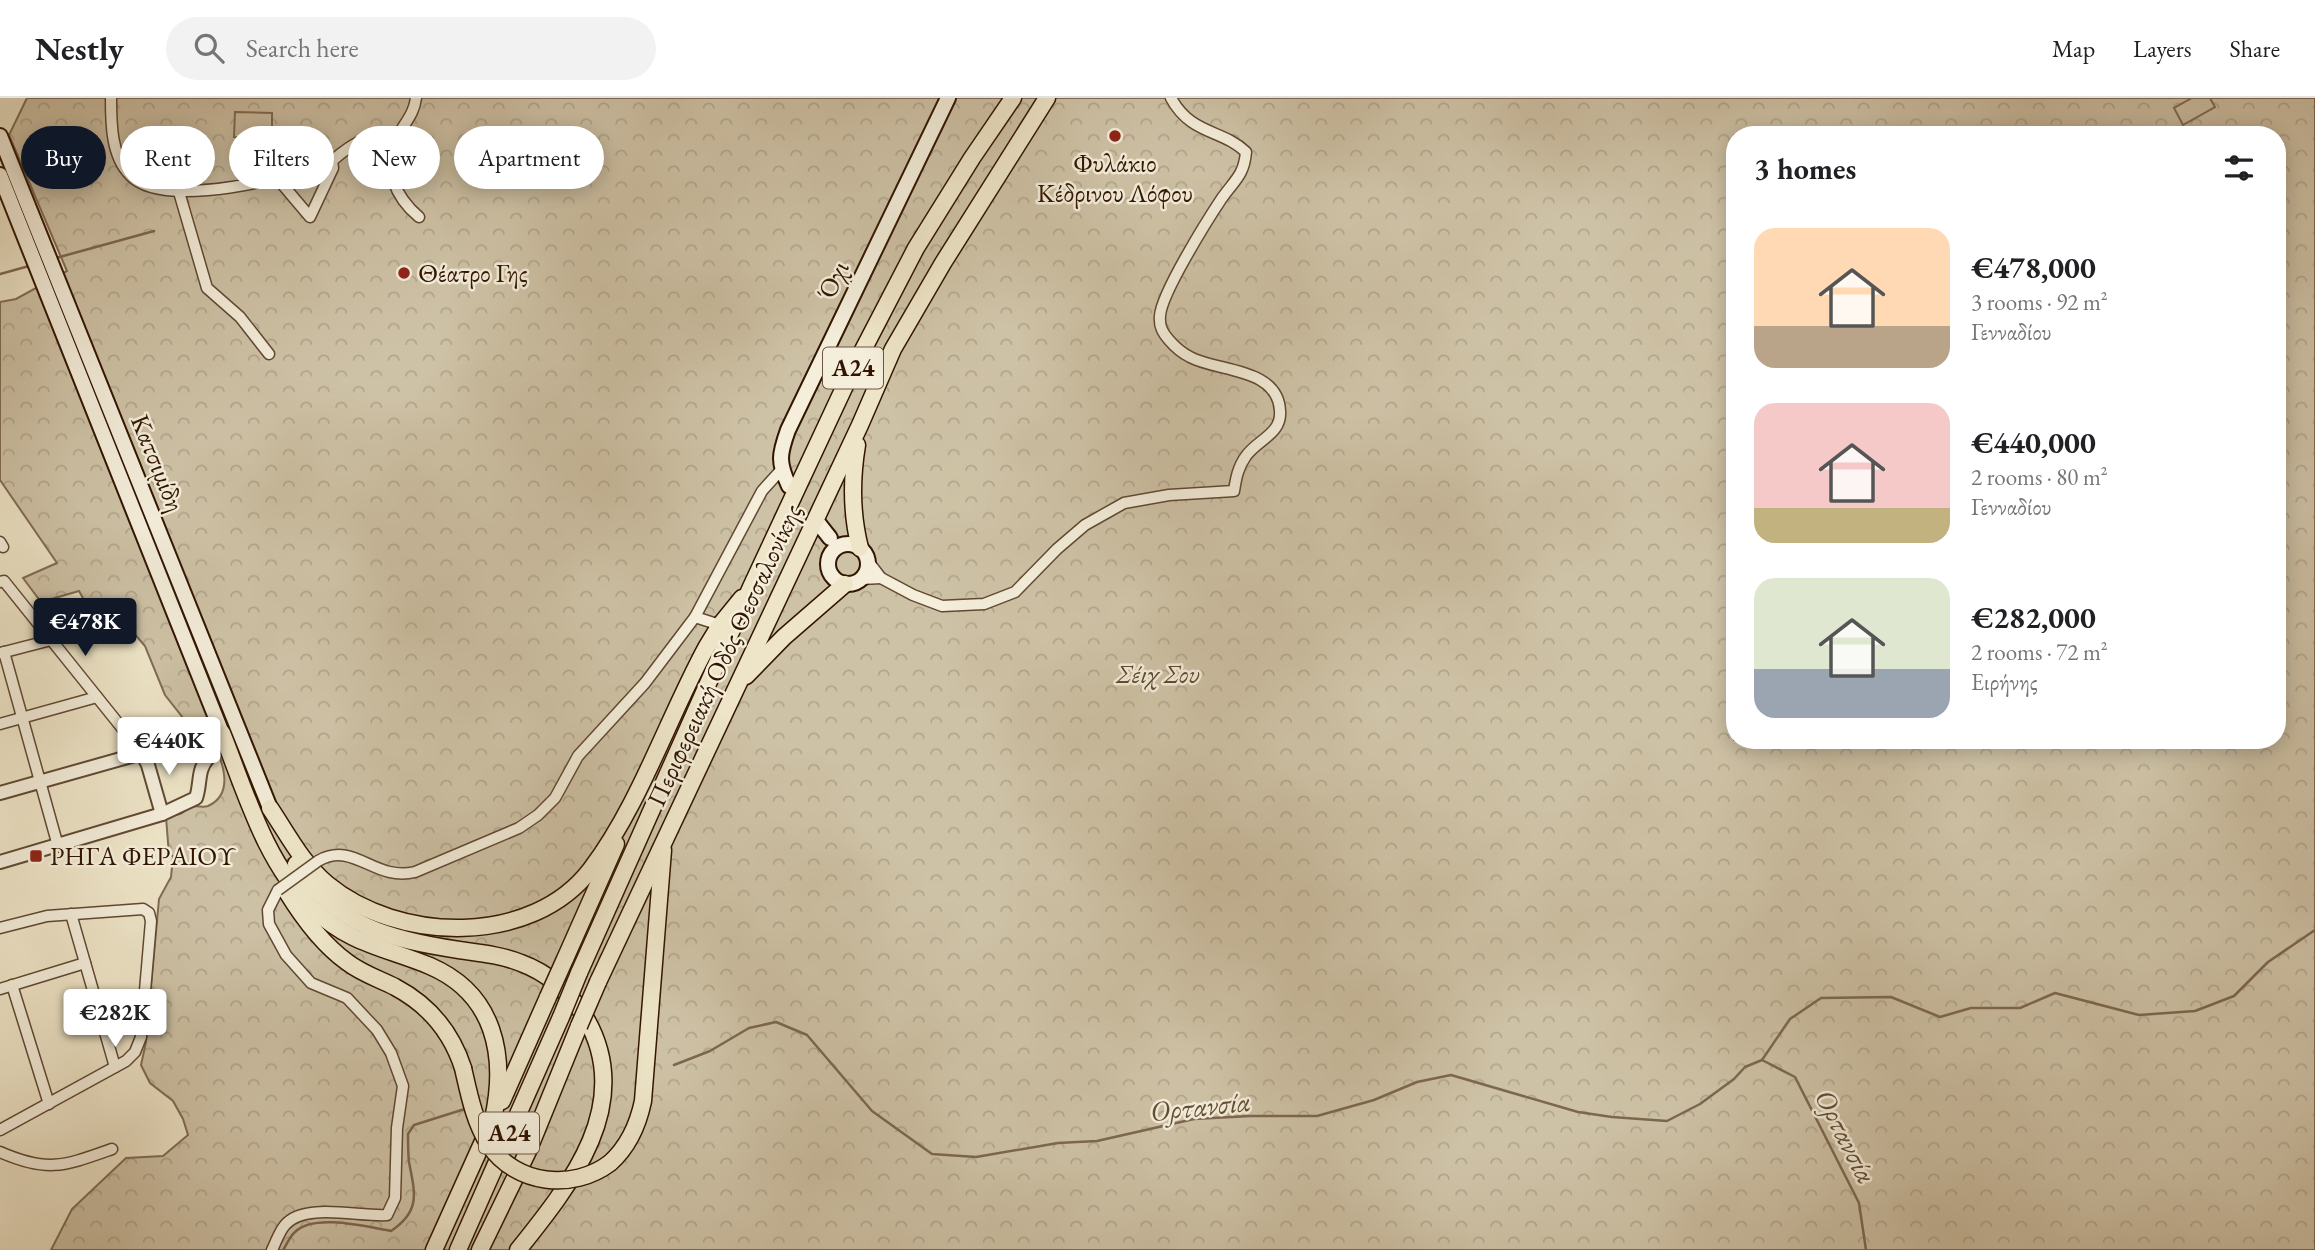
<!DOCTYPE html>
<html lang="en">
<head>
<meta charset="utf-8">
<style>
	body { margin:0; font-family:"EB Garamond",serif; background:#f2f2f2; color:#202124; height:100vh; display:flex; flex-direction:column; font-size:26px; white-space:nowrap }
	* { box-sizing:border-box; margin:0 }
	p { font-size:23px; color:#757577 }
	.icon { flex:none; width:38px; height:38px; fill:none; stroke:currentColor; stroke-width:2; stroke-linecap:round; stroke-linejoin:round }
	.map { position:relative; flex:1; overflow:hidden }
	.drawer { position:absolute; left:1726px; top:28px; width:560px; height:623px; display:flex; flex-direction:column; background:#fff; border-radius:28px; box-shadow:0 4px 18px #0003 }
	.drawer>* { flex:none }
	.guide { position:absolute; left:21px; top:28px; width:665px; height:63px; display:flex; gap:14px }
	.price { position:absolute; translate:-50% -60px; padding:0 16px; border-radius:7px; background:#fff; color:#222; font-size:23px; line-height:46px; filter:drop-shadow(0 2px 4px #0008) }
	.price::after { content:''; position:absolute; left:50%; top:42px; width:21px; height:16px; margin-left:-10px; background:inherit; clip-path:polygon(0 0,100% 0,50% 100%) }
	.price.on { background:#111827; color:#fff }
	ul { padding:0; list-style:none }
	li { display:flex; align-items:center; gap:21px; height:175px; padding:0 28px }
	li span { display:grid; place-items:center; flex:none; width:196px; height:140px; border-radius:21px; color:#555 }
	li>.icon { margin-inline-start:auto }
	span .icon { width:84px; height:84px; fill:#fffc; stroke-width:1 }
	li b { font-size:30px }
	h2 { display:flex; justify-content:space-between; align-items:center; height:84px; padding:0 28px; font-size:30px }
	.tag { padding:0 24px; border-radius:32px; background:#fff; box-shadow:0 4px 18px #0003; font-size:24px; line-height:63px }
	.tag.on { background:#111827; color:#fff }
	header { display:flex; align-items:center; gap:42px; box-sizing:border-box; height:98px; padding:0 35px; background:#fff; border-bottom:2px solid #e0e0e0 }
	header strong { font-size:33px }
	nav { display:flex; gap:38px; margin-inline-start:auto; font-size:24px }
	.search { width:490px; height:63px; background:#f2f2f2; display:flex; align-items:center; gap:18px; box-sizing:border-box; padding:0 24px; border-radius:38px; color:#757577; font-size:26px }
	.map>svg:first-child { display:block }
	.forest { fill:url(#forest-crowns); stroke:#806c54; stroke-width:2; fill-rule:evenodd }
	.pitch { fill:#cec2a6; stroke:#806c54; stroke-width:2 }
	.lines { fill:none; stroke-linecap:round; stroke-linejoin:round }
	.stream { stroke:#7c6750; stroke-width:2.5 }
	.secondary-tunnel { stroke:#c8bba0; stroke-width:14; stroke-dasharray:14 7; stroke-linecap:butt }
	.minor-casing { stroke:#604933; stroke-width:13 }
	.tertiary-casing { stroke:#604933; stroke-width:16 }
	.secondary-casing { stroke:#311501; stroke-width:18 }
	.trunk-casing { stroke:#311501; stroke-width:19 }
	.minor { stroke:#f4eedb; stroke-width:10 }
	.tertiary { stroke:#f4eedb; stroke-width:12 }
	.secondary { stroke:#f4eedb; stroke-width:14 }
	.trunk { stroke:#eee5c8; stroke-width:16 }
	.minor-bridge-casing { stroke:#604933; stroke-width:13; stroke-linecap:butt }
	.trunk-bridge-casing { stroke:#311501; stroke-width:19; stroke-linecap:butt }
	.minor-bridge { stroke:#f4eedb; stroke-width:10 }
	.trunk-bridge { stroke:#eee5c8; stroke-width:16 }
	.poi-dot { fill:#8f2418; stroke:#f4eedb; stroke-width:2.5 }
	.labels { text-anchor:middle; stroke-width:5; stroke-linejoin:round; paint-order:stroke }
	.shield { fill:#f4eedb; stroke:#6c5642; stroke-width:2 }
	.shield-label { font-size:24px; font-weight:bold; fill:#311501 }
	.poi-label { font-size:26px; fill:#311501; stroke:#f4eedb; text-anchor:start }
	.street-label { font-size:26px; fill:#311501; stroke:#f4eedb }
	.park-label { font-size:26px; font-style:italic; fill:#604933; stroke:#f4eedb }
	.water-label { font-size:28px; font-style:italic; fill:#634c35; stroke:#f4eedb }
</style>
</head>
<body>
<header>
<strong>Nestly</strong>
<div class="search"><svg class="icon" aria-label="search" viewBox="0 0 24 24"><circle cx="10" cy="10" r="6"/><path d="M15 15l6 6"/></svg>Search here</div>
<nav><a>Map</a><a>Layers</a><a>Share</a></nav>
</header>
<div class="map">
<svg width="2315" height="1152" viewBox="0 0 2315 1152">
	<defs>
		<pattern id="forest-crowns" width="20" height="18" patternUnits="userSpaceOnUse" patternTransform="scale(1.75)"><rect width="20" height="18" fill="#cec2a6"/><path d="M2 6a3 3 0 1 1 6 0M12 15a3 3 0 1 1 6 0" fill="none" stroke="#b1a68d"/></pattern>
	</defs>
	<rect width="100%" height="100%" fill="#eee5c8"/>
	<filter id="stains"><feTurbulence type="fractalNoise" baseFrequency=".00286" numOctaves="4"/><feColorMatrix values="0 0 0 0 .2 0 0 0 0 .09 0 0 0 0 .02 0 0 0 .5 -.17"/></filter>
	<radialGradient id="worn" r=".72"><stop offset=".6" stop-color="#630" stop-opacity="0"/><stop offset="1" stop-color="#630" stop-opacity=".3"/></radialGradient>
	<path class="forest" d="M27 0H2315V1152H51L72 1111 126 1060 163 1058 188 1037 183 1021 173 1003 150 985 141 967 146 944 159 801 171 779 173 758 169 757 166 719C171 718 177 717 182 715 185 713 188 710 191 709 198 707 202 710 208 708 239 694 218 655 210 633L190 645 187 625 165 597 145 548 132 533 98 527 79 493 41 504 23 480 57 465 0 382V204L16 201 67 173 9 37ZM1734 37H2277V642H1734Z"/>
	<g class="pitch">
		<polygon points="2192,0 2210,0 2215,9 2183,27 2174,10"/>
		<polygon points="235,14 272,15 272,40 234,39"/>
	</g>
	<g class="lines">
		<g class="stream">
			<polyline points="56,160 154,133"/>
			<polyline points="0,176 29,168"/>
			<polyline points="1762,962 1790,921 1821,900 1891,899 1940,919 1971,910 2020,910 2055,895 2139,917 2195,913 2234,898 2268,864 2315,832"/>
			<polyline points="674,967 710,953 749,930 776,924 807,937 872,1013 932,1056 976,1059 1058,1045 1097,1043 1194,1021 1250,1018 1317,1018 1374,1002 1417,984 1451,977 1578,1014 1612,1019 1667,1023 1700,1006 1734,981 1745,969 1762,962 1795,979 1859,1105 1866,1152"/>
			<path d="M283 1152C287 1146 290 1138 295 1134 314 1115 367 1129 391 1133 421 1113 415 1095 409 1064 408 1055 408 1045 408 1036L414 1027 468 1010"/>
		</g>
		<polyline class="secondary-tunnel" points="790,389 819,426"/>
		<defs>
			<g id="minor">
				<path d="M111 0C111 25 111 58 130 77 159 108 254 86 292 77 306 74 319 63 332 63"/>
				<path d="M416 0C414 17 404 25 397 40 381 68 396 100 419 119"/>
				<path d="M277 80 310 119 333 70 332 63C351 46 370 34 396 40"/>
				<polyline points="179,94 207,190 240,219 269,256"/>
				<polyline points="0,444 3,449"/>
				<path d="M881 480 913 497 942 508 984 506 1015 494 1057 451 1085 427 1124 405 1169 397 1234 393C1236 380 1238 369 1246 358 1257 342 1282 336 1280 313 1278 269 1217 274 1190 259 1182 255 1175 249 1169 242 1163 235 1159 229 1160 218 1161 196 1208 121 1222 100 1235 82 1244 77 1246 54 1222 31 1191 37 1171 0"/>
				<polyline points="861,481 881,480 868,463"/>
				<polyline points="0,484 4,483 142,655"/>
				<polyline points="695,519 720,527"/>
				<polyline points="4,554 58,748"/>
				<polyline points="1,555 51,542"/>
				<polyline points="0,626 97,599"/>
				<path d="M318 763C354 742 374 784 415 774L519 730 538 717 555 700 578 658 645 585 695 519 762 393 781 372"/>
				<polyline points="71,816 115,969"/>
				<polyline points="0,830 47,818 143,811 149,815 151,823 141,939 135,954 126,963 0,1032"/>
				<polyline points="12,887 49,1006"/>
				<polyline points="0,891 85,865"/>
				<path d="M0 1054C48 1075 64 1068 112 1051"/>
				<path d="M272 1152C276 1144 279 1134 285 1127 304 1104 359 1119 387 1117L395 1100 397 1030 403 988 391 955 377 932 347 900 311 885 286 857 269 826 268 812 278 792"/>
			</g>
			<g id="tertiary">
				<polyline points="0,695 142,655 148,667 162,716"/>
				<path d="M0 764 162 716 196 700C201 686 197 672 208 660"/>
			</g>
			<g id="secondary">
				<polyline points="0,38 270,710"/>
				<polyline points="0,77 222,635"/>
				<path d="M789 388C778 364 779 357 788 332L948 0"/>
				<polyline points="819,426 830,440"/>
				<circle cx="848" cy="466" r="20"/>
			</g>
			<g id="trunk">
				<path d="M857 347C851 383 851 415 860 450"/>
				<polyline points="746,578 784,539 845,486"/>
				<path d="M222 635C246 695 265 764 312 810 351 847 384 849 430 868 495 896 507 958 493 1021"/>
				<path d="M270 710C288 737 302 765 327 786 398 845 532 849 591 771 639 708 668 620 706 550L720 527 742 500"/>
				<path d="M296 766C335 828 392 842 459 852 480 855 501 857 521 865 548 875 570 895 585 919 636 1005 571 1086 518 1152"/>
				<path d="M287 794C303 820 322 846 347 864 361 875 379 881 395 889 429 907 451 933 463 970"/>
				<polyline points="565,861 616,746"/>
				<polyline points="579,875 751,489 849,279 916,150 972,60 1013,0"/>
				<polyline points="598,884 860,327 893,251 943,165 1047,0"/>
				<polyline points="502,1003 548,899"/>
				<path d="M610 1065C629 1048 638 1027 643 1003L663 752"/>
				<polyline points="434,1152 489,1030"/>
				<polyline points="458,1152 561,919"/>
				<polyline points="480,1152 529,1051 579,928"/>
			</g>
		</defs>
		<use href="#minor" class="minor-casing"/>
		<use href="#tertiary" class="tertiary-casing"/>
		<use href="#secondary" class="secondary-casing"/>
		<use href="#trunk" class="trunk-casing"/>
		<use href="#minor" class="minor"/>
		<use href="#tertiary" class="tertiary"/>
		<use href="#secondary" class="secondary"/>
		<use href="#trunk" class="trunk"/>
		<defs>
			<polyline id="minor-bridge" points="278,792 318,763"/>
			<g id="trunk-bridge">
				<polyline points="548,899 565,861"/>
				<polyline points="561,919 579,875"/>
				<polyline points="579,928 598,884"/>
				<path d="M463 970C469 996 474 1023 489 1047 516 1087 573 1093 610 1065"/>
			</g>
		</defs>
		<use href="#minor-bridge" class="minor-bridge-casing"/>
		<use href="#trunk-bridge" class="trunk-bridge-casing"/>
		<use href="#minor-bridge" class="minor-bridge"/>
		<use href="#trunk-bridge" class="trunk-bridge"/>
	</g>
	<g class="poi-dot">
		<circle cx="1115" cy="38" r="7"/>
		<circle cx="404" cy="175" r="7"/>
		<rect x="29" y="751" width="14" height="14" rx="3.5"/>
	</g>
	<g class="labels">
		<g class="shield">
			<rect x="823" y="249.5" width="60" height="41" rx="5"/>
			<rect x="479" y="1014.5" width="60" height="41" rx="5"/>
		</g>
		<g class="shield-label">
			<text x="853" y="278">Α24</text>
			<text x="509" y="1043">Α24</text>
		</g>
		<g class="poi-label">
			<text x="1115" y="74" text-anchor="middle">Φυλάκιο<tspan x="1115" dy="30">Κέδρινου Λόφου</tspan></text>
			<text x="418" y="184">Θέατρο Γης</text>
			<text x="50" y="767">ΡΗΓΑ ΦΕΡΑΙΟΥ</text>
		</g>
		<g class="street-label">
			<text transform="translate(833 182) rotate(-64)" y="9">Όχι</text>
			<text transform="translate(158 365) rotate(68)" y="9">Κατσιμίδη</text>
			<text transform="translate(724 557) rotate(-65)" y="9">Περιφερειακή Οδός Θεσσαλονίκης</text>
		</g>
		<g class="park-label">
			<text x="1158" y="585">Σέιχ Σου</text>
		</g>
		<g class="water-label">
			<text transform="translate(1200 1008) rotate(-6)" y="10">Ορτανσία</text>
			<text transform="translate(1846 1038) rotate(63)" y="10">Ορτανσία</text>
		</g>
	</g>
	<rect width="100%" height="100%" filter="url(#stains)"/>
	<rect width="100%" height="100%" fill="url(#worn)"/>
</svg>
<b class="price on" style="left:85px;top:560px">€478K</b>
<b class="price" style="left:169px;top:679px">€440K</b>
<b class="price" style="left:115px;top:951px">€282K</b>
<div class="guide">
<a class="tag on">Buy</a>
<a class="tag">Rent</a>
<a class="tag">Filters</a>
<a class="tag">New</a>
<a class="tag">Apartment</a>
</div>
<section class="drawer">
<h2>3 homes<svg class="icon" aria-label="filters" viewBox="0 0 24 24"><path d="M4 7h16M4 17h16"/><circle cx="9" cy="7" r="2"/><circle cx="15" cy="17" r="2"/></svg></h2>
<ul>
<li><span style="background:linear-gradient(#ffd9b3 70%,#b9a48a 0)"><svg class="icon" aria-label="home" viewBox="0 0 24 24"><path d="M3 11l9-7 9 7M6 9v11h12V9"/></svg></span><div><b>€478,000</b><p>3 rooms · 92 m²</p><p>Γενναδίου</p></div></li>
<li><span style="background:linear-gradient(#f6c9c9 75%,#c2b280 0)"><svg class="icon" aria-label="home" viewBox="0 0 24 24"><path d="M3 11l9-7 9 7M6 9v11h12V9"/></svg></span><div><b>€440,000</b><p>2 rooms · 80 m²</p><p>Γενναδίου</p></div></li>
<li><span style="background:linear-gradient(#dfe7d0 65%,#9aa5b1 0)"><svg class="icon" aria-label="home" viewBox="0 0 24 24"><path d="M3 11l9-7 9 7M6 9v11h12V9"/></svg></span><div><b>€282,000</b><p>2 rooms · 72 m²</p><p>Ειρήνης</p></div></li>
</ul>
</section>
</div>
</body>
</html>
